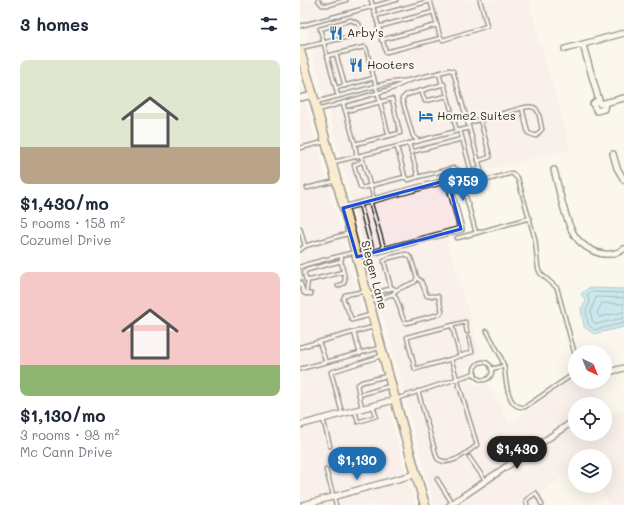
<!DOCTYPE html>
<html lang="en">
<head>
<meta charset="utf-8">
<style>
	body { margin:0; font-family:Mali,sans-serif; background:#f2f2f3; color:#1f2937; height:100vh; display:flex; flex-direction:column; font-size:15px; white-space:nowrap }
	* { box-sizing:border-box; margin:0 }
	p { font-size:13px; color:#747a83 }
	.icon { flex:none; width:22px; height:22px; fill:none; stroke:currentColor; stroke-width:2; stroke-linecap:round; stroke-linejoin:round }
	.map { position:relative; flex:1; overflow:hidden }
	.side { display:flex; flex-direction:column; background:#fff; width:300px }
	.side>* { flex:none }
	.needle { width:26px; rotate:137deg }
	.controls { position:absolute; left:268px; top:345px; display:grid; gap:8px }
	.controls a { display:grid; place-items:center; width:44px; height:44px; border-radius:50%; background:#fff; box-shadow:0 4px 16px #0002; font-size:20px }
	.price { position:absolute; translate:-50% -34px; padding:0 9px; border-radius:14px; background:#1f6fb2; color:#fff; font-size:13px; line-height:26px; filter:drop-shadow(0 1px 2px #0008) }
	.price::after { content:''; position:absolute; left:50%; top:24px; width:12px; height:9px; margin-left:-6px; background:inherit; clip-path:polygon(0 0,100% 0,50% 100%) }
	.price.selected { background:#222; color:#fff }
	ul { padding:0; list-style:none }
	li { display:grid; align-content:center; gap:8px; height:212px; padding:0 20px }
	li span { display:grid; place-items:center; height:124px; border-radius:8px; color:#555 }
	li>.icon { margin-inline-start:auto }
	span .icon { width:72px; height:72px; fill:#fffc; stroke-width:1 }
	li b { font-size:17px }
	h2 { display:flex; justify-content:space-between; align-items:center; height:48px; padding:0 20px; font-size:17px }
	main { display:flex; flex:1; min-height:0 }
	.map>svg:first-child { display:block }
	.built { fill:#f9e7e8 }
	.water { fill:#8fd6f0; stroke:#6792a1 }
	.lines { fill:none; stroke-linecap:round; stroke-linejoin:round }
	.shore { stroke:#536f7a; stroke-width:1 }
	.service-casing { stroke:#2b2b2b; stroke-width:5.5 }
	.minor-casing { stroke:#2b2b2b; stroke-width:8 }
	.primary-casing { stroke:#2b2b2b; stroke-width:11 }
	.service { stroke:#fbf7ec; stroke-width:2.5 }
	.minor { stroke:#fbf7ec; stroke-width:5 }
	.primary { stroke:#f8deab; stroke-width:8 }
	.marked { fill:none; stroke:#1d4ed8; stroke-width:3; stroke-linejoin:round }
	.labels { text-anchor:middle; stroke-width:4; stroke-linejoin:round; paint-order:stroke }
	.poi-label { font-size:12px; fill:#2b2b2b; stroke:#fbf7ec; text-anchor:start }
	.street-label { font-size:12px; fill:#2b2b2b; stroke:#fbf7ec }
</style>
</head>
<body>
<main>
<section class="side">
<h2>3 homes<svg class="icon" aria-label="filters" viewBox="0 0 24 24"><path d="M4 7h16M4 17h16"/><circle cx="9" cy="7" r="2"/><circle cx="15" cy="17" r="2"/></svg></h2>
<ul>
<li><span style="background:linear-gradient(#dfe7d0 70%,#b9a48a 0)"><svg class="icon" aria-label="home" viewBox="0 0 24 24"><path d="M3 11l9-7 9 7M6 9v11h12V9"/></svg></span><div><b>$1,430/mo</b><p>5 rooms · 158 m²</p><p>Cozumel Drive</p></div></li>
<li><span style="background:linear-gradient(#f6c9c9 75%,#8fb573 0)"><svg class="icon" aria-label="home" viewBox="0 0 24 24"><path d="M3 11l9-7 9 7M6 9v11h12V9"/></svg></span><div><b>$1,130/mo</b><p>3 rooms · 98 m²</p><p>Mc Cann Drive</p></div></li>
</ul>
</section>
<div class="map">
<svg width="324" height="505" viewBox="0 0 324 505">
	<rect width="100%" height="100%" fill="#fbf7ec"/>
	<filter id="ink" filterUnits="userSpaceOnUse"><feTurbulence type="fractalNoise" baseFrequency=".025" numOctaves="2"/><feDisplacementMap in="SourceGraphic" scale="8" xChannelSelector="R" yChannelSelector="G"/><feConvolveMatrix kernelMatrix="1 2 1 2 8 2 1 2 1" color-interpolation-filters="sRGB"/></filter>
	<g filter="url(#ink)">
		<g class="built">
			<polygon points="0,0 229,0 271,149 148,180 161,229 145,234 181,352 166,370 169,380 179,386 188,383 209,423 275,376 275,382 287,382 303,404 275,404 275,434 305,434 305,406 311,414 324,410 324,505 308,505 302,486 305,486 305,456 293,455 275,456 275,468 242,492 246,505 134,505 0,8"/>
			<polygon points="0,81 115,505 0,505"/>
		</g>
		<polygon class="water" points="288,288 324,289 324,327 294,334 284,327 281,308 286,302 281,294"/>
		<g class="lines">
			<g class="shore">
				<polyline points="324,293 290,292 287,295 290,303 286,310 288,324 294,330 324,323"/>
				<polyline points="324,298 296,297 291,311 292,321 296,324 324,318"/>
				<polyline points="324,304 302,303 297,313 299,317 324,312"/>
			</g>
			<defs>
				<g id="service">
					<polyline points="18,0 22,5 29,5 46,0"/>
					<polyline points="71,0 86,52 141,38"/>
					<polyline points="130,0 140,36 143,40 187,26 180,0"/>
					<polyline points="75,16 130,1"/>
					<polyline points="0,26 96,0"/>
					<polyline points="78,27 133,12"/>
					<polyline points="81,40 137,25"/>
					<path d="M0 48 57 35 60 28 59 24 51 20 20 29C26 51 32 74 38 96"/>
					<polyline points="36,54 45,86"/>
					<polyline points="27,56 64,47 66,48 80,102 92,99 100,133 55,144 43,103"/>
					<polyline points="139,73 142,85"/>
					<polyline points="110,80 150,70 153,71 184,180"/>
					<polyline points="36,88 74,78"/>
					<polyline points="121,90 125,101 147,96"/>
					<polyline points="16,102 88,83 110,80 91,89 18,110"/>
					<polyline points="151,109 144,84 106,95 102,99 113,136 118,141 169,128"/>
					<polyline points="46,111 80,102 89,136"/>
					<polyline points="152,114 157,131"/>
					<path d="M168 123 222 108C241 103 238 114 242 129L236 136 228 133 222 108"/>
					<polyline points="160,130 171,171"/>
					<polyline points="109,143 118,177 154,168 164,173 180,169"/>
					<polyline points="55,144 57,157"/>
					<polyline points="0,148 24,142"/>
					<polyline points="111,152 162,139"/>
					<polyline points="61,156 63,161 54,165 60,186 62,188 105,177 97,147"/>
					<polyline points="63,161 74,199"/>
					<polyline points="178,161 190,157 180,119"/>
					<polyline points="34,162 119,141"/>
					<polyline points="105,177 108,180 118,177"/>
					<polyline points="7,188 36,181"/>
					<polyline points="70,201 84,249"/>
					<polyline points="60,204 73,252"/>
					<polyline points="230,218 176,233 165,193 165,186 212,173 218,179 235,239 238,268 240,273 257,288 275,355"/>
					<polyline points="0,228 5,246"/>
					<polyline points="157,238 176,233"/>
					<polyline points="0,250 5,246 50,233"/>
					<polyline points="41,261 7,270 4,272 6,280 11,280 43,272"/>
					<polyline points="0,267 8,264 55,252"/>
					<polyline points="0,282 4,293 11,294"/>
					<polyline points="38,286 44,283 45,279 41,261 42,255"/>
					<polyline points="91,288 84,261 89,258 106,254 111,258 117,278 115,282 96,290"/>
					<polyline points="66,291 45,295 43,299 52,320 70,315"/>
					<polyline points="6,294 8,280"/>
					<path d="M93 294C101 302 99 315 106 323L140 314 142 311 138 296H127L121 281 117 278"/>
					<polyline points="69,295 93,288 96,290 93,294 70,302"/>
					<polyline points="152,326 160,356"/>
					<polyline points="187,331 200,355 204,366"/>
					<polyline points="54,332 60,354"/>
					<polyline points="19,342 26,362"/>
					<polyline points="0,347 73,327"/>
					<polyline points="151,359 115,369 107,337 165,322 167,332"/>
					<circle cx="183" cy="371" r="9"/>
					<polyline points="0,369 79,348"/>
					<path d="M191 369 204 366C206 378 206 410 225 407L275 373"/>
					<path d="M118 391 137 458C148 469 168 452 177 445L151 359 172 352 169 338"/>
					<polyline points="59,395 90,386"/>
					<polyline points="96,399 175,373"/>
					<polyline points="62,408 57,385 62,382 87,376"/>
					<polyline points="55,411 58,422 76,416 73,406"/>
					<polyline points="42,413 31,372 81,356"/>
					<polyline points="23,419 30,446"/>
					<polyline points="169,457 185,480"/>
					<polyline points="26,470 36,505"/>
					<polyline points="137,479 152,503"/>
					<polyline points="227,505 226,500 236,493 242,505"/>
				</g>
				<g id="minor">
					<polyline points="283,45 300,104 324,98"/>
					<polyline points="265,49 324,33"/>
					<polyline points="0,98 13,95"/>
					<polyline points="299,99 293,104 297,111 304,109 305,103"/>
					<polyline points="313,154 317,168 324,180"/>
					<path d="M254 170C259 189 263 211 271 229 280 248 304 262 324 249"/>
					<polyline points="43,208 148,180 161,229 57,257"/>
					<polyline points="305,373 324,368"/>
					<polyline points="0,425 94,400"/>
					<polyline points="3,505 116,474"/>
					<polyline points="150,505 275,420"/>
				</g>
				<path id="primary" d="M0 51C45 201 80 354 125 505"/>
			</defs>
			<use href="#service" class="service-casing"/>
			<use href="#minor" class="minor-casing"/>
			<use href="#primary" class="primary-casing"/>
			<use href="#service" class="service"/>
			<use href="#minor" class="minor"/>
			<use href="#primary" class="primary"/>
		</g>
	</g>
	<path d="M0 0H324V505H0ZM148 180 161 229 57 257 43 208Z" fill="#fbf7ec" fill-opacity=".55" fill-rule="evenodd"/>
	<path class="marked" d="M148 180 161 229 57 257 43 208Z"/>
	<defs>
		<symbol id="restaurant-bare" viewBox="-9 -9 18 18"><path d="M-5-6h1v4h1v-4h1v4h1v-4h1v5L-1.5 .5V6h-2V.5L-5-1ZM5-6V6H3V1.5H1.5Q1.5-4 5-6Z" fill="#1f6fb2" stroke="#fbf7ec" stroke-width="2.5" paint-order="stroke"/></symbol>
		<symbol id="hotel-bare" viewBox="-9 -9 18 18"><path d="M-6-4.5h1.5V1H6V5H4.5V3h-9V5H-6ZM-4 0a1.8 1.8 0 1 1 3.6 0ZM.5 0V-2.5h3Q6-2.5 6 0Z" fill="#1f6fb2" stroke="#fbf7ec" stroke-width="2.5" paint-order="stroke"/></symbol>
	</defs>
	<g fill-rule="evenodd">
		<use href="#restaurant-bare" x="26" y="23" width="20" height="20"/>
		<use href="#restaurant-bare" x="46" y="55" width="20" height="20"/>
		<use href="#hotel-bare" x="116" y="106" width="20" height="20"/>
	</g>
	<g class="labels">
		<g class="poi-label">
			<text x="47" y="37">Arby's</text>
			<text x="67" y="69">Hooters</text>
			<text x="137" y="120">Home2 Suites</text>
		</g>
		<g class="street-label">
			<text transform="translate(74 275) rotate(75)" y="4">Siegen Lane</text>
		</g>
	</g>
</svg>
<div class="controls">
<a><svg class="needle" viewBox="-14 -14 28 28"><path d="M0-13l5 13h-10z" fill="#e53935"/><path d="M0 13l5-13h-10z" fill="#747a83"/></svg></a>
<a><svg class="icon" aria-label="locate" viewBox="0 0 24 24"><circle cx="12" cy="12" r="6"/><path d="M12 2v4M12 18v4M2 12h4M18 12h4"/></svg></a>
<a><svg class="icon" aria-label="layers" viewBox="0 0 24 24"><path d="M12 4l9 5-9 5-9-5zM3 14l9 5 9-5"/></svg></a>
</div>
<b class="price" style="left:163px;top:202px">$759</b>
<b class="price selected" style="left:217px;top:470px">$1,430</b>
<b class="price" style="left:57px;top:481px">$1,130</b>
</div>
</main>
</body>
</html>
